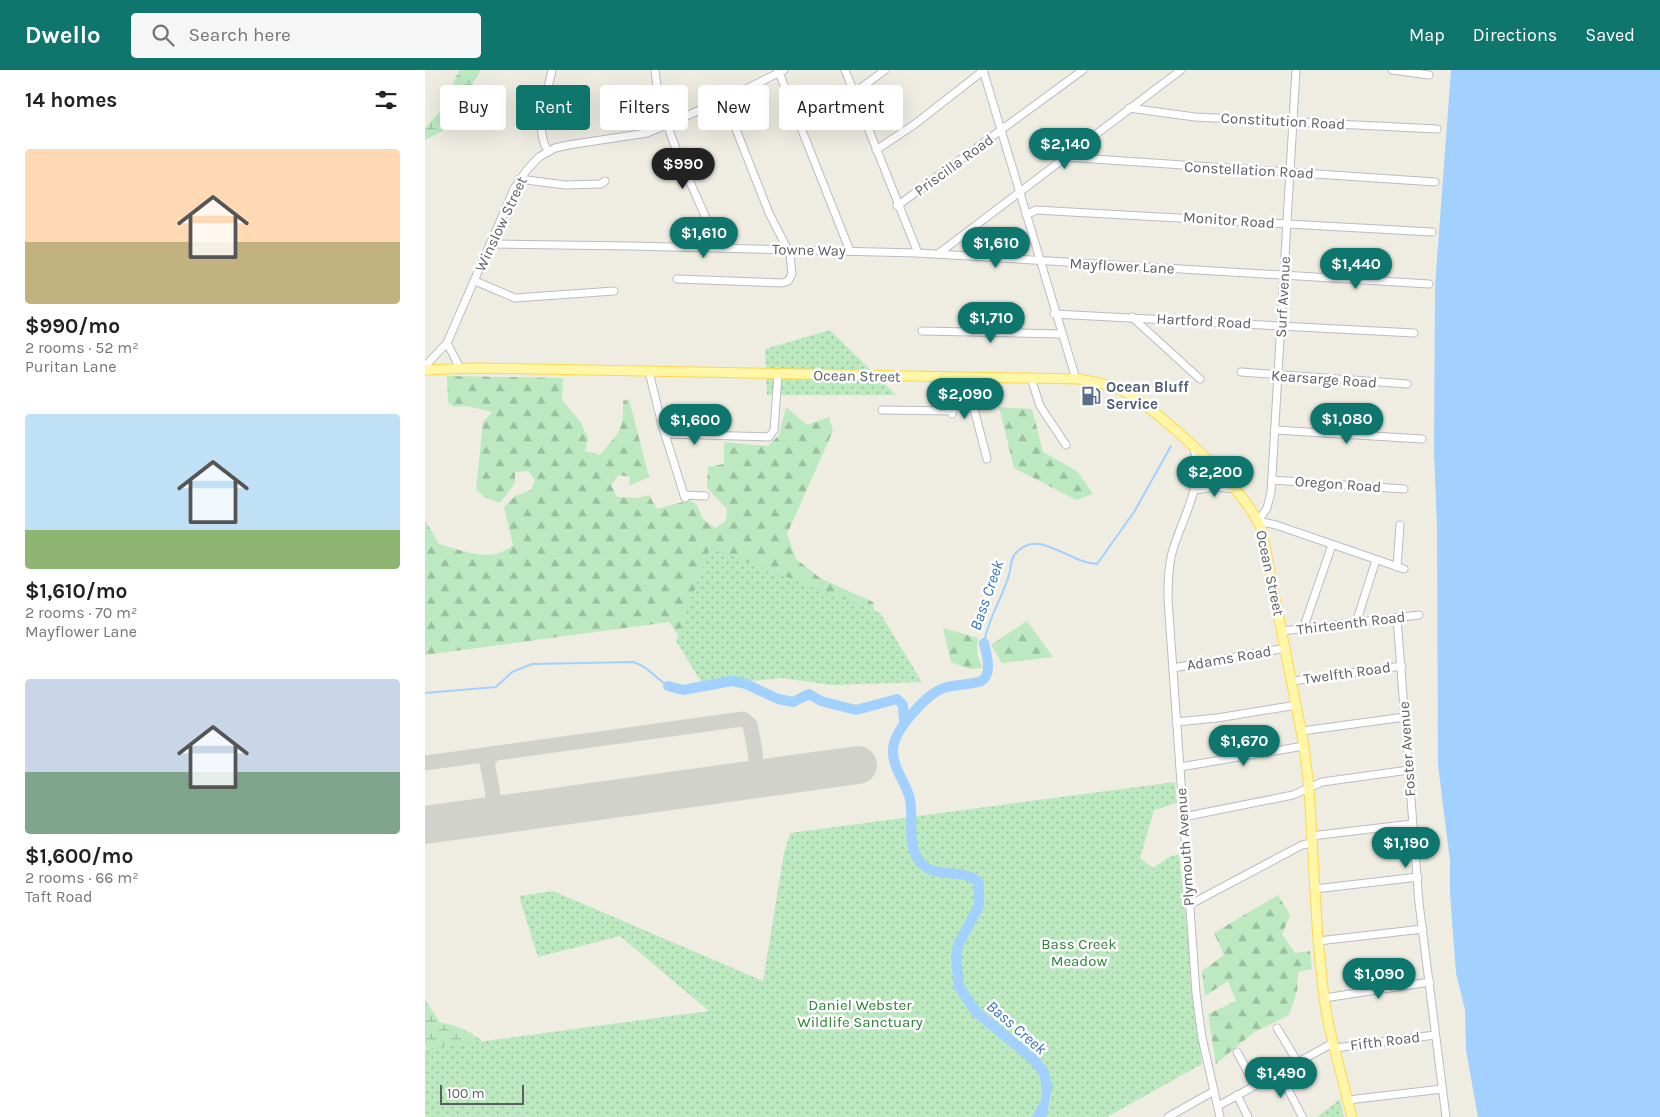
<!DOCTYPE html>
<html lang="en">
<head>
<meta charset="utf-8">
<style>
	body { margin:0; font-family:Karla,sans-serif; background:#f6f6f6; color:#222; height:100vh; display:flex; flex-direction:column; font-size:19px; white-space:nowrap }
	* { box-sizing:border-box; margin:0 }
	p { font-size:16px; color:#767676 }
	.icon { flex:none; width:28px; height:28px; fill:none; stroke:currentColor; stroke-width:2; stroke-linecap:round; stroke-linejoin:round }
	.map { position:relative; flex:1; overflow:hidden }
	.drawer { display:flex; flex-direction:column; background:#fff; width:425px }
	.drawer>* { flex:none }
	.hud { position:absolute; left:15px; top:15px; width:475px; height:45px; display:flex; gap:10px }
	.scale { position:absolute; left:15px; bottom:12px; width:84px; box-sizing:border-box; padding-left:5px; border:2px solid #5b5e65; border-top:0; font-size:14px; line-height:18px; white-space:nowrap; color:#5b5e65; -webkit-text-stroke:4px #fff; paint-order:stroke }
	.price { position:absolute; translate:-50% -42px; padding:0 11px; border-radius:18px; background:#0f766e; color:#fff; font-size:16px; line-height:32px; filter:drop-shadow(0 1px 2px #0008) }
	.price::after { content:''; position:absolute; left:50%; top:30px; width:15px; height:11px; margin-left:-8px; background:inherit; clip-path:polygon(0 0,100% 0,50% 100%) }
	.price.selected { background:#222; color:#fff }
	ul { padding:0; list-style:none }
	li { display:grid; align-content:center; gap:10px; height:265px; padding:0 25px }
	li span { display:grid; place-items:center; height:155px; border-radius:5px; color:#555 }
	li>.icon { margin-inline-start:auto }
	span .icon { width:90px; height:90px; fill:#fffc; stroke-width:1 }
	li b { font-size:21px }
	h2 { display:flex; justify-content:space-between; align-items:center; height:60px; padding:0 25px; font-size:21px }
	.tag { padding:0 18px; border-radius:5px; background:#fff; box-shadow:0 5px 20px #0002; font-size:18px; line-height:45px }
	.tag.selected { background:#0f766e; color:#fff }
	header { display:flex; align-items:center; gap:30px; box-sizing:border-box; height:70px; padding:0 25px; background:#0f766e; color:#fff }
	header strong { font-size:24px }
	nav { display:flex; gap:28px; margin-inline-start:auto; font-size:18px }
	.search { width:350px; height:45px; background:#f6f6f6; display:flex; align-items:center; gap:12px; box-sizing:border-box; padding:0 18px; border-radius:5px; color:#767676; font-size:19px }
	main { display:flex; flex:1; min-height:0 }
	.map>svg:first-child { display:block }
	.forest { fill:url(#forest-firs) }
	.wetland { fill:url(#wetland-marsh) }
	.park { fill:url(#park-dots) }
	.water { fill:#a2d0ff }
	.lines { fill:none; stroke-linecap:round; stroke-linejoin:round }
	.stream { stroke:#a2d0ff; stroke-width:2 }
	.river { stroke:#a2d0ff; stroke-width:10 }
	.taxiway { stroke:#d2d2cd; stroke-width:15 }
	.runway { stroke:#d2d2cd; stroke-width:38 }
	.minor-casing { stroke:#babcc3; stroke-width:9 }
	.major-casing { stroke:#fdd84d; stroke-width:11 }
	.minor { stroke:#fff; stroke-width:7 }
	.major { stroke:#fff7a7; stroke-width:9 }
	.labels { text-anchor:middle; stroke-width:5; stroke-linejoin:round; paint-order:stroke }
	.street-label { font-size:15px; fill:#5b5e65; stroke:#fff }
	.service-label { font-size:15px; font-weight:bold; fill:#4e5e75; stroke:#fff; text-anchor:start }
	.park-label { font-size:15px; fill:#2c8236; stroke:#fff }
	.water-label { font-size:16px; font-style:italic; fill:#3873c4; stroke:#fff }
</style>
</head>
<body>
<header>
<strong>Dwello</strong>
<div class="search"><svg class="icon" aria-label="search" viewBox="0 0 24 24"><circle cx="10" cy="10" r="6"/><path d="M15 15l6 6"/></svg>Search here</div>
<nav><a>Map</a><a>Directions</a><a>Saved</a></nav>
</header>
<main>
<section class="drawer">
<h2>14 homes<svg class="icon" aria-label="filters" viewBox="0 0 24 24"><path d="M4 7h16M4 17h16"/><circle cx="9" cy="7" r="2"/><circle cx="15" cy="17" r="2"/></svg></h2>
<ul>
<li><span style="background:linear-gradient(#ffd9b3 60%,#c2b280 0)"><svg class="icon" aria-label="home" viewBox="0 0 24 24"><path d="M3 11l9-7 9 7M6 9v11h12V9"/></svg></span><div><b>$990/mo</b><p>2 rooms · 52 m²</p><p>Puritan Lane</p></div></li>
<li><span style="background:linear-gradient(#bfe0f5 75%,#8fb573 0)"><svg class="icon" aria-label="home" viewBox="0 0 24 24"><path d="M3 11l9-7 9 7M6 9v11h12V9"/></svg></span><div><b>$1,610/mo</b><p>2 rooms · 70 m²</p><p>Mayflower Lane</p></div></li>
<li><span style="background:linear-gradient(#c9d6e8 60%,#7fa58c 0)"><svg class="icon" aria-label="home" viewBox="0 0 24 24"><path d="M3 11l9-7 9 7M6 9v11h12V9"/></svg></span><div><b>$1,600/mo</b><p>2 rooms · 66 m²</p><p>Taft Road</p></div></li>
</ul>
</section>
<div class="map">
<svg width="1235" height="1047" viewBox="0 0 1235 1047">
	<defs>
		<pattern id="forest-firs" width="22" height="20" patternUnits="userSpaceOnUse" patternTransform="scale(1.25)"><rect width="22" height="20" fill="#bce9bf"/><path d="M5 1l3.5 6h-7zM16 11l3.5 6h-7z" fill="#9cc09f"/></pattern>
		<pattern id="wetland-marsh" width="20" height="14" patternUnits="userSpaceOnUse" patternTransform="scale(1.25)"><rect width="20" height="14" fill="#bce9bf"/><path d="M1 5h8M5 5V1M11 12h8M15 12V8" fill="none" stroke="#9cc09f"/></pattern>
		<pattern id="park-dots" width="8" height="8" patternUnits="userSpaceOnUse" patternTransform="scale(1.25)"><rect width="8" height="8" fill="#bce9bf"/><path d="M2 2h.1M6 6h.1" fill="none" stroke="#9cc09f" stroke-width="1.8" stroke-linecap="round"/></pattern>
	</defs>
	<rect width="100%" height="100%" fill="#efede2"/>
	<g class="forest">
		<path d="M22 306 138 308 137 330 155 351 163 368 160 381 175 385C193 363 199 362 198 331L204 329 224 407 204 416 205 407 194 405 186 415 192 427 213 428 224 425 232 439 265 430 272 435 278 449 290 458 301 451 302 439 282 418 283 397 299 394V372L343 376 354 365 361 337 382 355 404 347 408 361 362 464 371 489 395 508 448 532 455 572 275 597 244 552 0 585V450L14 474C40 481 65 494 88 475L79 437 90 426 106 420 110 410 103 401 90 402V413L75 433 59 427 51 419 58 352 67 342 42 336 29 337 23 332Z"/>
		<polygon points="574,337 607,339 618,382 652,401 668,424 651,430 589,398"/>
		<polygon points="602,551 628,587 577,593 566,575"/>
		<polygon points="518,558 553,568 552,584 558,598 544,599 526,592"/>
		<polygon points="853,825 865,845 857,864 870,883 885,881 887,899 873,902 872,922 864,945 828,963 791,994 783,944 811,931 803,911 780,926 777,901 799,885 789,863"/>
	</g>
	<g class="wetland">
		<polygon points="34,0 56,0 19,60 0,70 0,58 17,39"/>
		<polygon points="0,922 0,929 14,952 31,956 46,963 56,970 59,986 16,991 0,976"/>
	</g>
	<g class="park">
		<polygon points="405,260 471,325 342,325 340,279"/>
		<polygon points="285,477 455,543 497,612 408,615 356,608 307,613 281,620 251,571"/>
		<polygon points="750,712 752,733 729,740 715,788 728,798 744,787 754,784 777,994 682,1047 621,1047 627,1023 618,1008 617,1028 607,1047 0,1047 0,979 284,941 195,866 113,887 94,826 128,821 338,911 359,783 365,763"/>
		<polygon points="915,1029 919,1047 892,1047"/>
	</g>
	<g class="water">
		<polygon points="1026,0 1235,0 1235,1047 1053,1047 1041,980 1040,940 1031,903 1025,824 1025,791 1013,695 1012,458 1009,381 1010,216"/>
		<polygon points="620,1007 628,1013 622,1045 621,1047 607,1047 617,1028 617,1008"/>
	</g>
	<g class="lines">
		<g class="stream">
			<path d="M559 573C563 547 579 526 585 501 586 494 586 488 591 483 597 476 606 473 615 474 635 478 652 493 672 494L709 442 746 376"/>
			<path d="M0 623 71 617 87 602 107 594 208 592C223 596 230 608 243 616"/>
		</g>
		<g class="river">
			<path d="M559 573C561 583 567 600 559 609 554 615 528 614 519 618 502 623 468 661 468 680 467 698 481 712 485 729 489 751 481 773 495 792 509 810 540 797 554 813V836L533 875 531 887 534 917 551 942 607 988 619 1002 622 1020"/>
			<polyline points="243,616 258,620 307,611 321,614 353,629 368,632 384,624 396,631 431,640 472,629 478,635 479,653"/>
		</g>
		<g class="taxiway">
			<path d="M0 693 318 649 325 655C328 672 338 700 321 711"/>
			<polyline points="68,734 73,740 79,742 132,735"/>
			<path d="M8 753 58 746C76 739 64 707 62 692L68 684"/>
		</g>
		<polyline class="runway" points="0,755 433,695"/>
		<defs>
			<g id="minor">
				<path d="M230 0C235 57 272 124 294 178"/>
				<polyline points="353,0 425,181"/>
				<polyline points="420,0 493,183 1004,214"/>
				<polyline points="558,0 651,309"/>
				<polyline points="871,0 846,422 842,438 833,451 851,455 979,499"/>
				<polyline points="967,0 1004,5"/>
				<polyline points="429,23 460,0"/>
				<polyline points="704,38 770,47 1012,59"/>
				<polyline points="451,80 490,54 559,0"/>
				<path d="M123 81C108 57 122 26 127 0"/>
				<polyline points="639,87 1010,112"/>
				<polyline points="94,109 140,115 176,114 180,111"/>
				<polyline points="472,136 658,0"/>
				<polyline points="601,145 611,140 628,141 1007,162"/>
				<polyline points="65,174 205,176 493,183"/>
				<polyline points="513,184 756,0"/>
				<polyline points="252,209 357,213 363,211 367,204 365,184 344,143 299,29"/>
				<polyline points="50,211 90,228 189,221"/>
				<polyline points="629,244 989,263"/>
				<polyline points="707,247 775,309"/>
				<polyline points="497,261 636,264"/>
				<polyline points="0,296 22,273"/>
				<polyline points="35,298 22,273 89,119 101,101 114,87 130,78 143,75 222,63 305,27 359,0"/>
				<polyline points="224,302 237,355 260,428"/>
				<polyline points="816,302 982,314"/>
				<polyline points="525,307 527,344"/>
				<polyline points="546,307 548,335 562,389"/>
				<polyline points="606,308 615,336 641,375"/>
				<polyline points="457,340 528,341"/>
				<polyline points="850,360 997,369"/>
				<polyline points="240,364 344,367 349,360 353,304"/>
				<path d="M769 379C780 416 756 449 747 483 743 499 743 514 743 530L771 923 777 968 795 1047"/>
				<polyline points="847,410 979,419"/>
				<polyline points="770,420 790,417 811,419"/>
				<polyline points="259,425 280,426"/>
				<polyline points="972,497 975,455"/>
				<polyline points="972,548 994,833 1021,1047"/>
				<polyline points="931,553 951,490"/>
				<polyline points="878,559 907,475"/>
				<polyline points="857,561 994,545"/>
				<polyline points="748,598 861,578"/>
				<polyline points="867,611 977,596"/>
				<polyline points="751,652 792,648 872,635"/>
				<polyline points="877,661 980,647"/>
				<polyline points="755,697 879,676"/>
				<polyline points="758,747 868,725 897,712 984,700"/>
				<polyline points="886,766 987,754"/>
				<polyline points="890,819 993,807"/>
				<polyline points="764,835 877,775 887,773"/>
				<polyline points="893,871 998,859"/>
				<polyline points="899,928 1005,912"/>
				<polyline points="852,958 872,991"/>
				<polyline points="910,978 1010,965"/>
				<polyline points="812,982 830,1015"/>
				<polyline points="854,1002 877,1046"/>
				<polyline points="812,1025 823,1047"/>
				<polyline points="923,1030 1017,1019"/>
				<polyline points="793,1036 908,973"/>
				<polyline points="743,1047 789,1021"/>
			</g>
			<path id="major" d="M0 300 50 298 654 309C671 312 687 315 702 323 739 345 823 421 837 461L879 676 884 718 893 871 899 928 904 957 927 1047"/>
		</defs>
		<use href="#minor" class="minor-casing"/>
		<use href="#major" class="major-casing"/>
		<use href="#minor" class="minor"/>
		<use href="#major" class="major"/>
	</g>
	<defs>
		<symbol id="fuel-bare" viewBox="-9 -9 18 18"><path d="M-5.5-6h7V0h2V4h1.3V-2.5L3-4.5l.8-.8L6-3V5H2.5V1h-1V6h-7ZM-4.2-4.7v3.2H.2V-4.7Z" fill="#5c6f8a" stroke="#fff" stroke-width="2.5" paint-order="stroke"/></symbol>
	</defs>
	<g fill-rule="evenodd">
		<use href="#fuel-bare" x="652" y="312" width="28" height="28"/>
	</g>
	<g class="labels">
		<g class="street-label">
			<text transform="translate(858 51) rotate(3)" y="5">Constitution Road</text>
			<text transform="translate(529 95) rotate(-36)" y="5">Priscilla Road</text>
			<text transform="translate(824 100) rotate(3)" y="5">Constellation Road</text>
			<text transform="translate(804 150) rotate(4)" y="5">Monitor Road</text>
			<text transform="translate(76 154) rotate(-65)" y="5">Winslow Street</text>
			<text transform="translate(384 180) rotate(1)" y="5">Towne Way</text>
			<text transform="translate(697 196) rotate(3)" y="5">Mayflower Lane</text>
			<text transform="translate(858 227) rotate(-87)" y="5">Surf Avenue</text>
			<text transform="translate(779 251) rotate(3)" y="5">Hartford Road</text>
			<text transform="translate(432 306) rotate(1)" y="5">Ocean Street</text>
			<text transform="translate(899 309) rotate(4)" y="5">Kearsarge Road</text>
			<text transform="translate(913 414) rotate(4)" y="5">Oregon Road</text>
			<text transform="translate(845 503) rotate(78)" y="5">Ocean Street</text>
			<text transform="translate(926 553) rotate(-7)" y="5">Thirteenth Road</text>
			<text transform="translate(804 588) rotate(-10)" y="5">Adams Road</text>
			<text transform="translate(922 603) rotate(-8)" y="5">Twelfth Road</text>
			<text transform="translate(982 679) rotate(-94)" y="5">Foster Avenue</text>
			<text transform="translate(760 777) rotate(-94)" y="5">Plymouth Avenue</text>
			<text transform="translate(960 971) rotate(-7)" y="5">Fifth Road</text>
		</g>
		<g class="service-label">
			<text x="681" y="322">Ocean Bluff<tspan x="681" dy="17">Service</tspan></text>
		</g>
		<g class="park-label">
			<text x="654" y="879">Bass Creek<tspan x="654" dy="17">Meadow</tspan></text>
			<text x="435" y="940">Daniel Webster<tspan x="435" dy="17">Wildlife Sanctuary</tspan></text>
		</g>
		<g class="water-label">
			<text transform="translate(561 525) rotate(-71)" y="6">Bass Creek</text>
			<text transform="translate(592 957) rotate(41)" y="6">Bass Creek</text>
		</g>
	</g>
</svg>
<div class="scale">100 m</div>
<b class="price" style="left:640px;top:100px">$2,140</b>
<b class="price selected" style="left:258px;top:120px">$990</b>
<b class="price" style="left:279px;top:189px">$1,610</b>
<b class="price" style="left:571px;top:199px">$1,610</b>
<b class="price" style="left:931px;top:220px">$1,440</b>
<b class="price" style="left:566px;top:274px">$1,710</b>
<b class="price" style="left:540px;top:350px">$2,090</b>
<b class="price" style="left:922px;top:375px">$1,080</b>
<b class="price" style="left:270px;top:376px">$1,600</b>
<b class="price" style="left:790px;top:428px">$2,200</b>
<b class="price" style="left:819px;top:697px">$1,670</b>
<b class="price" style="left:981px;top:799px">$1,190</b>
<b class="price" style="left:954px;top:930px">$1,090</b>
<b class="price" style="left:856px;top:1029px">$1,490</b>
<div class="hud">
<a class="tag">Buy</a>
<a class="tag selected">Rent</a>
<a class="tag">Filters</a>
<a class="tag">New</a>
<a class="tag">Apartment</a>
</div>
</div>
</main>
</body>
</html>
